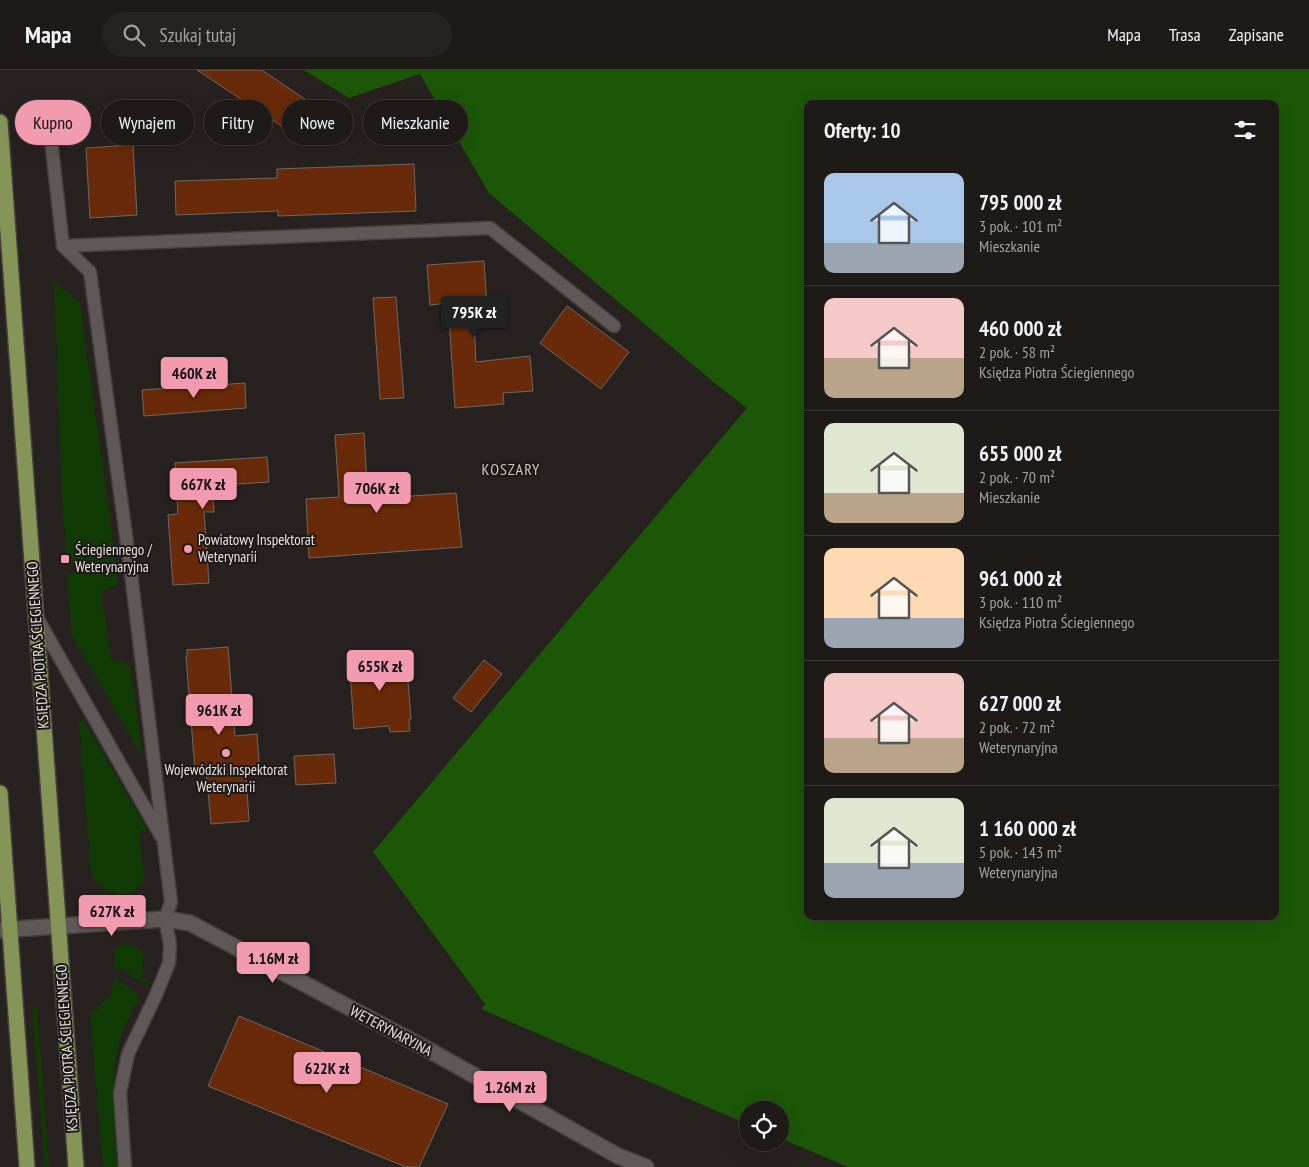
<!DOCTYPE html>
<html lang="pl">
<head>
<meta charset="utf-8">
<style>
	body { margin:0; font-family:"PT Sans Narrow",sans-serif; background:#252320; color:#f1f3f6; height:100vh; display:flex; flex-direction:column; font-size:19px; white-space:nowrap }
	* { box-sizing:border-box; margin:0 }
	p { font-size:16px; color:#a0a1a1 }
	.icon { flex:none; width:28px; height:28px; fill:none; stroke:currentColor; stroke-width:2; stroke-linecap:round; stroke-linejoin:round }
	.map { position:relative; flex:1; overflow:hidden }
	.details { position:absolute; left:804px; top:30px; width:475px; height:820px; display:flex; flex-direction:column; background:#1d1a17; border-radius:10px; box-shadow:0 5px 20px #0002,0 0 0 1px #3b3836 }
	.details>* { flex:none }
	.hud { position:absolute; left:15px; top:30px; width:475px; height:45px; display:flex; gap:10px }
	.controls { position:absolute; left:739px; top:1031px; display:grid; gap:10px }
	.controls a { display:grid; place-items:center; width:50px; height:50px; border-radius:50%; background:#1d1a17; box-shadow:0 5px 20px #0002,0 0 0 1px #3b3836; font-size:25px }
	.price { position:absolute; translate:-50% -42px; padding:0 11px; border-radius:5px; background:#f29aaf; color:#111; font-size:16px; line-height:32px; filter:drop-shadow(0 1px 2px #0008) }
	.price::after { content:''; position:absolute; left:50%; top:30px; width:15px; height:11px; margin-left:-8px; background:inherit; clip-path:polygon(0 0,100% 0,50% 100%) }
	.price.active { background:#222; color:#fff }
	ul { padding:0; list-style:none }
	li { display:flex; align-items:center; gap:15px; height:125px; padding:0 20px }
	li+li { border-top:1px solid #3b3836 }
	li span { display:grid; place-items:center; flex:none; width:140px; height:100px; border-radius:10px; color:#555 }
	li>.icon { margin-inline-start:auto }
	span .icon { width:60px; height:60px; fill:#fffc; stroke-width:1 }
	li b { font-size:21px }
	h2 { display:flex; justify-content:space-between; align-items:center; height:60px; padding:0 20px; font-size:21px }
	.pill { padding:0 18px; border-radius:22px; background:#1d1a17; box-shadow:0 5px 20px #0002,0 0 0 1px #3b3836; font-size:18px; line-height:45px }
	.pill.active { background:#f29aaf; color:#111 }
	header { display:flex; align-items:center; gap:30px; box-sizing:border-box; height:70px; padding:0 25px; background:#1d1a17; border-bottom:1px solid #3b3836 }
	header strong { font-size:24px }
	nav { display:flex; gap:28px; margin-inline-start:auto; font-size:18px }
	.search { width:350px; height:45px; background:#252320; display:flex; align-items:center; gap:12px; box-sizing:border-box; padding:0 18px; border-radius:28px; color:#a0a1a1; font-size:19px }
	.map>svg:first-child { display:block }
	.green { fill:#113b04 }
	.forest { fill:#1b5707; fill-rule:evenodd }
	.building { fill:#682a08; stroke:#6f6865 }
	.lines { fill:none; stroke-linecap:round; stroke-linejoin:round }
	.lane-casing { stroke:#443f3d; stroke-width:15 }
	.street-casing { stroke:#443f3d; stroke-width:18 }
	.primary-casing { stroke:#443f3d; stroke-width:18 }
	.lane { stroke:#5f5856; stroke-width:12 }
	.street { stroke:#5f5856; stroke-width:15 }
	.primary { stroke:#849557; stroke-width:15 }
	.poi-dot { fill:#f29aaf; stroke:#1e1816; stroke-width:2 }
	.labels { text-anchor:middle; stroke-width:4; stroke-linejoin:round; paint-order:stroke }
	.poi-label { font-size:15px; fill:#e7e3e2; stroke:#1e1816; text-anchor:start }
	.street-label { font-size:15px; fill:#e7e3e2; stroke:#1e1816 }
	.neighbourhood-label { font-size:16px; letter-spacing:1px; fill:#cfc7c4; stroke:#1e1816 }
</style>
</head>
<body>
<header>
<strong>Mapa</strong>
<div class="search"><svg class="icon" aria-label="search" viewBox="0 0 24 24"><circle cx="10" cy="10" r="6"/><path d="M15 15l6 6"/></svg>Szukaj tutaj</div>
<nav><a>Mapa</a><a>Trasa</a><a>Zapisane</a></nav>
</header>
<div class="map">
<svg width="1309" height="1097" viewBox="0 0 1309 1097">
	<rect width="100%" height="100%" fill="#27221f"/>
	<g class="green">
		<polygon points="54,212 80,233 116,492 67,496 62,426"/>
		<polygon points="117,501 117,513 114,516 101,522 111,591 124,592 130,597 143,688 72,565 67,504"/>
		<path d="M83 650 147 759 139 761 144 808 142 813 132 823C114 827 98 818 91 802L79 652Z"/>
		<path d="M122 875C146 872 146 889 141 907L149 910 147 913C134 913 128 897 114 897L115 879Z"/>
		<path d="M113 909H117L137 924 139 930C105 979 112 1041 117 1097H103L90 941 98 940V937L112 924Z"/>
		<polygon points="32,938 37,938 49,1097 45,1097"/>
	</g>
	<path class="forest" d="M304 0H1309V1097H848L780 1068V1040H748L747 1054 481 939 485 934 373 782 747 338 717 315 489 123 420 4 349 28ZM808 34H1275V846H808Z"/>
	<g class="building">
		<polygon points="197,0 262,0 318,38 303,59 292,63"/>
		<polygon points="133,75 137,145 90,148 86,78"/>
		<polygon points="414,94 416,141 278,146 278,141 176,145 175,111 277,108 277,99"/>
		<polygon points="484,191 488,250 474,251 476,292 530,286 533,321 503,323 504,334 455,338 448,233 430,235 427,195"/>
		<polygon points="396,227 404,328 380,329 373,228"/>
		<polygon points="567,236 629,282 601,319 540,273"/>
		<polygon points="245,313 246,338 144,346 142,320"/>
		<polygon points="364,363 368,429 456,423 462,477 309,488 306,429 339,427 335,365"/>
		<polygon points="267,387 269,412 221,415 222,424 213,425 214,442 204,442 209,513 173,515 168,445 178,444 175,393"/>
		<polygon points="228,577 235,666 257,664 260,704 246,705 249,751 211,754 206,700 195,701 186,586 187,586 187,580"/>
		<polygon points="375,583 376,588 406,586 411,649 409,649 410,661 390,662 389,656 354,659 349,586"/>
		<polygon points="484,590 502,604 471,642 453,628"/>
		<polygon points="334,684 336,713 296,715 294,686"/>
		<polygon points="239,946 448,1034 419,1097 406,1097 208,1016"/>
	</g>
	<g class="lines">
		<defs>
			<g id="lane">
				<polyline points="49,52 63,176 90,202 130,495 171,832 165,849 170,874 169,893 156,925 128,984 120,1023 125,1097"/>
				<polyline points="63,176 490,158 614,256"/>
				<polyline points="36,546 161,766"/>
			</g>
			<polyline id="street" points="0,860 165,849 190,853 427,979 618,1086 646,1097"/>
			<g id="primary">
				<polyline points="0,52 76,1097"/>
				<polyline points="0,723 27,1097"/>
			</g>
		</defs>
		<use href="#lane" class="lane-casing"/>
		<use href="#street" class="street-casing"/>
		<use href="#primary" class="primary-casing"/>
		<use href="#lane" class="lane"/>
		<use href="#street" class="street"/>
		<use href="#primary" class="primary"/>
	</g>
	<g class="poi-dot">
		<circle cx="188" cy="479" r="5"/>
		<rect x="60" y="484" width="10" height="10" rx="2.5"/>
		<circle cx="226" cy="683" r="5"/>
	</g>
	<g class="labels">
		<g class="poi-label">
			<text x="198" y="475">Powiatowy Inspektorat<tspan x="198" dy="17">Weterynarii</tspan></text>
			<text x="75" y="485">Ściegiennego /<tspan x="75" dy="17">Weterynaryjna</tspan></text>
			<text x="226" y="705" text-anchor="middle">Wojewódzki Inspektorat<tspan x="226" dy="17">Weterynarii</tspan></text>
		</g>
		<g class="street-label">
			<text transform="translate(38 575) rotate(-94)" y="5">KSIĘDZA PIOTRA ŚCIEGIENNEGO</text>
			<text transform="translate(391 961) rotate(28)" y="5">WETERYNARYJNA</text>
			<text transform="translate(67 978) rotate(-94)" y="5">KSIĘDZA PIOTRA ŚCIEGIENNEGO</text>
		</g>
		<g class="neighbourhood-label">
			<text x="511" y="405">KOSZARY</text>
		</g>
	</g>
</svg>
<div class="controls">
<a><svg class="icon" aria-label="locate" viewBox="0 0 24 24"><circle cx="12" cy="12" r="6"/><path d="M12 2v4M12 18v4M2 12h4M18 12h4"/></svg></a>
</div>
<b class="price active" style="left:474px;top:268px">795K zł</b>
<b class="price" style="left:194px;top:329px">460K zł</b>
<b class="price" style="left:203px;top:440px">667K zł</b>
<b class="price" style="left:377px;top:444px">706K zł</b>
<b class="price" style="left:380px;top:622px">655K zł</b>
<b class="price" style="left:219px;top:666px">961K zł</b>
<b class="price" style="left:112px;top:867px">627K zł</b>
<b class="price" style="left:273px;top:914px">1.16M zł</b>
<b class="price" style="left:327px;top:1024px">622K zł</b>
<b class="price" style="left:510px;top:1043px">1.26M zł</b>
<div class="hud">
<a class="pill active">Kupno</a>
<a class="pill">Wynajem</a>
<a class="pill">Filtry</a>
<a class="pill">Nowe</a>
<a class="pill">Mieszkanie</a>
</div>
<section class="details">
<h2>Oferty: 10<svg class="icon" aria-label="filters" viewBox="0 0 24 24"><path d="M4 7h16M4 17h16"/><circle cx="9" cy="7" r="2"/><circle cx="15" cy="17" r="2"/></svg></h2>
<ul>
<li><span style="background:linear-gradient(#a9c7e8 70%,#9aa5b1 0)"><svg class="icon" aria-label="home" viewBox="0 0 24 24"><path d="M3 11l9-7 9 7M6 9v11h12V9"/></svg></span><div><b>795 000 zł</b><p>3 pok. · 101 m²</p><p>Mieszkanie</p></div></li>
<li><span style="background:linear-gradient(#f6c9c9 60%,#b9a48a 0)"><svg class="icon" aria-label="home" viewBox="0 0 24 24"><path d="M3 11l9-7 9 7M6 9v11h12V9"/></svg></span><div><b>460 000 zł</b><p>2 pok. · 58 m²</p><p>Księdza Piotra Ściegiennego</p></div></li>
<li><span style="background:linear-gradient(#dfe7d0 70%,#b9a48a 0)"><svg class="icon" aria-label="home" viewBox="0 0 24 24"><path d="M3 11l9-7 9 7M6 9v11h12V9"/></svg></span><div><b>655 000 zł</b><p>2 pok. · 70 m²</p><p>Mieszkanie</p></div></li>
<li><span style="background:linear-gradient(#ffd9b3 70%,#9aa5b1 0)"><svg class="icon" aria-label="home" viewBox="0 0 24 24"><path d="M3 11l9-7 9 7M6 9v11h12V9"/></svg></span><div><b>961 000 zł</b><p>3 pok. · 110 m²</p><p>Księdza Piotra Ściegiennego</p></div></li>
<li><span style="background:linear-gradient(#f6c9c9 65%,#b9a48a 0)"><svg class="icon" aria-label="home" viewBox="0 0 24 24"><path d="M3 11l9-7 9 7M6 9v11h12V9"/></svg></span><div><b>627 000 zł</b><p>2 pok. · 72 m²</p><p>Weterynaryjna</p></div></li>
<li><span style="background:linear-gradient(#dfe7d0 65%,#9aa5b1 0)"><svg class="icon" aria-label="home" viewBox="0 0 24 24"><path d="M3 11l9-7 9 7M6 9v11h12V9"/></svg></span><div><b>1 160 000 zł</b><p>5 pok. · 143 m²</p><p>Weterynaryjna</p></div></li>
</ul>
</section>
</div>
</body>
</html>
